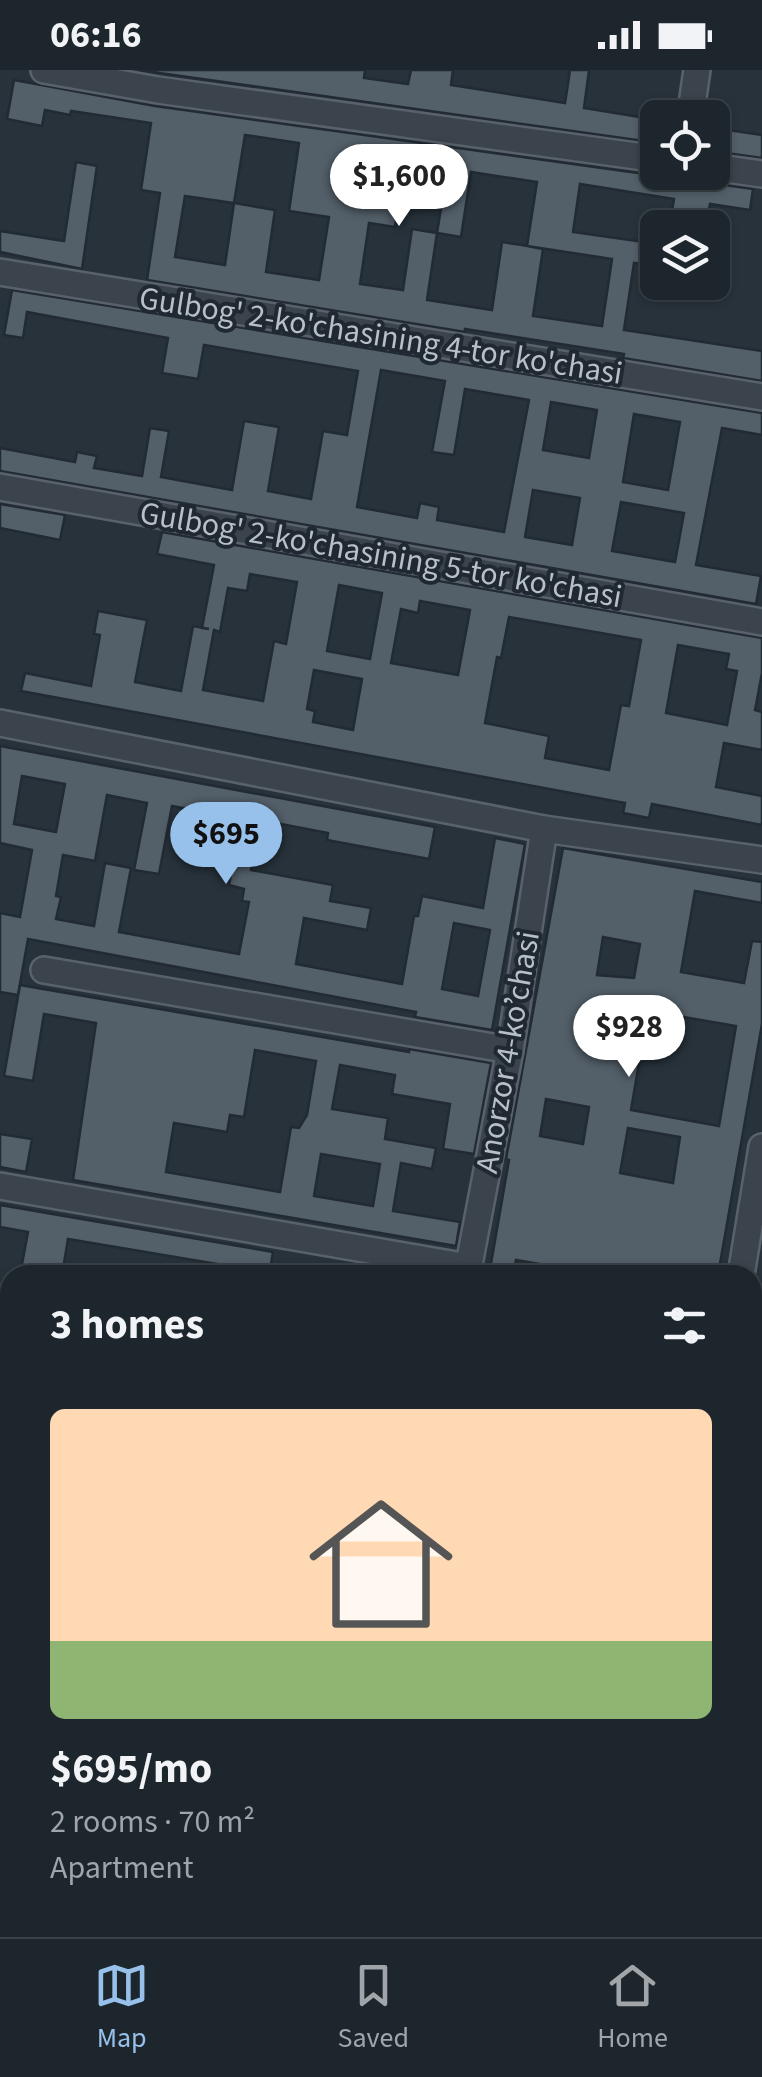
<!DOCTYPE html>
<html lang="en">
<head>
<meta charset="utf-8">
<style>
	body { margin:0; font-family:"Source Sans 3",sans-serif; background:#252e34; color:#f1f3f6; height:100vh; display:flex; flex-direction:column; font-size:38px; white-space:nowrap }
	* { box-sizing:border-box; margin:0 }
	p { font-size:32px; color:#a0a5a9 }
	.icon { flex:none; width:55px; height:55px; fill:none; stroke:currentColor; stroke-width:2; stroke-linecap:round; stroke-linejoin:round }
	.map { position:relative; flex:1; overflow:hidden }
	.panel { position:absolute; left:0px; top:1195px; width:762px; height:672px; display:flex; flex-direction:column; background:#1d262c; border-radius:30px 30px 0 0; box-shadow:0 2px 8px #0004,0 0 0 2px #3b4348 }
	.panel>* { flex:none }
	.buttons { position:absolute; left:640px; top:30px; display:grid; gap:20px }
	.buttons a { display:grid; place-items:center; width:90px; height:90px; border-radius:15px; background:#1d262c; box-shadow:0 2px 8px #0004,0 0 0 2px #3b4348; font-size:50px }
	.price { position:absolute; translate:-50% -85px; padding:0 22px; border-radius:35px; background:#fff; color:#222; font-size:32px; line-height:65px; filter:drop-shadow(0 2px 5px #0008) }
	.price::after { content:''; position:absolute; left:50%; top:60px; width:30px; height:22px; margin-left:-15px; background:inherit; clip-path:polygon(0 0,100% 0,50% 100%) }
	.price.selected { background:#97c1eb; color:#111 }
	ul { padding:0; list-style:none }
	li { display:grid; align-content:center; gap:20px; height:530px; padding:0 50px }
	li+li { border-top:2px solid #3b4348 }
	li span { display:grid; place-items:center; height:310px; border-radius:15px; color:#555 }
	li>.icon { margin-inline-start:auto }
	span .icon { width:180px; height:180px; fill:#fffc; stroke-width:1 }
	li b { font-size:42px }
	h2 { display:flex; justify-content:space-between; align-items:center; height:120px; padding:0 50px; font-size:42px }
	.status { display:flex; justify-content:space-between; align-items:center; height:70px; padding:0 50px; background:#1d262c; direction:ltr }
	.status svg { height:28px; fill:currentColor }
	.tab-bar { display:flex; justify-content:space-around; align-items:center; height:140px; border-top:2px solid #3b4348; background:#1d262c; font-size:28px; color:#a0a5a9 }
	.tab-bar a { display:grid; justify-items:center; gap:5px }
	.tab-bar .selected { color:#97c1eb }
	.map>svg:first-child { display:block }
	.building { fill:#535f69; stroke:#222b33; stroke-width:2.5; fill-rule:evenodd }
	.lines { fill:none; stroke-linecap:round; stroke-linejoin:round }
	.minor-casing { stroke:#59626a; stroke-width:30 }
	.minor { stroke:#3b444c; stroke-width:25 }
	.labels { text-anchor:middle; stroke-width:8; stroke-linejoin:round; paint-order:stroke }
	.street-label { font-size:32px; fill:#b7bfc7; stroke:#202931 }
</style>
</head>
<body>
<div class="status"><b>06:16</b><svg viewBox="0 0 49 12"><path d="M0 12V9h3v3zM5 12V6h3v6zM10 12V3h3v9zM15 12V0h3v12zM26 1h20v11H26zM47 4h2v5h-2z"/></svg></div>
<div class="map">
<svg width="762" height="1867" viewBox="0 0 762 1867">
	<rect width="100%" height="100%" fill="#27323b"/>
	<g class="building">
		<polygon points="138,0 365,0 364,8 408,14 411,0 453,0 451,15 565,33 570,0 589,0 584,38 658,50 658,73"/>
		<path d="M14 10 155 36 753 119 750 140 710 134 706 158H669L674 129 580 114 573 162 658 174V196L634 193 624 260 762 281V311L623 288 624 284 465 259V262L147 210 160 123 141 120 151 53 71 41 70 45 45 40 42 56 7 49ZM245 65 299 73 289 141 329 147 319 210 266 202 275 140 234 133ZM405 89 448 95 437 163 412 159 403 220 360 214 369 153 395 157ZM471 102 537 112 527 176 612 189 602 256 533 246 543 179 522 175 502 172 492 240 427 230 437 163 461 167ZM185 126 234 133 225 195 175 187Z"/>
		<polygon points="721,59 762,65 762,88 719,82"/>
		<polygon points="76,92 97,96 82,199 0,182 0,161 64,171"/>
		<path d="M12 220 762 343V365L722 358 696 495 761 506 756 534 0 401V378L75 392 77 382 97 386 94 398 142 406 150 358 169 361 161 407 232 420 244 351 279 357 268 421 311 429 323 361 347 365 358 301 204 275 198 309 162 303 168 268 27 242 23 268 4 265ZM381 300 445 311 432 382 454 385 465 319 529 330 504 462 437 450 439 437 420 433 417 448 357 437ZM551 332 597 340 589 388 543 380ZM634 344 680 352 668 420 623 412ZM533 420 580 428 572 475 525 467ZM621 432 684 443 675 492 612 481Z"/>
		<polygon points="0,434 65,445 60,470 0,458"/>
		<path d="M162 462 762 568V603L755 640 762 642V680L724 673 716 717 762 726V755L652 734 649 748 623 743 625 733 21 621 25 603 91 616 100 565 94 564 98 541 147 550 135 612 181 621 193 556 209 559 202 558 214 495 157 484ZM250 504 297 512 286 574 274 571 263 631 203 620 214 560 220 562 228 518 247 521ZM339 515 382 523 370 589 327 581ZM420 531 470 540 458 605 391 593 401 539 418 543ZM509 547 641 570 629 636 621 635 609 700 545 688 549 666 485 653 497 587 501 588ZM678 575 729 584 726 599 737 601 727 655 666 643ZM314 600 362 609 353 660 313 652 315 641 307 639Z"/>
		<path d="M0 676 435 757 429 789 327 770 328 763 260 750 251 800 333 815 330 831 371 838 367 860 304 848 296 894 402 914 414 846H418L422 826 483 838 495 768 525 774 492 960 415 947 416 942 28 869 18 925 0 922V843L20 847 32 780 0 773ZM22 706 65 714 56 762 14 754ZM107 725 147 733 134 800 159 804 172 736 241 749 229 815 244 819 242 831 249 832 239 884 119 862 131 798 105 793 94 856 56 849 61 827 56 826 63 785 95 791ZM454 853 490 860 478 926 442 919Z"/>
		<path d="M563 778 762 812V833L695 821 681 902 744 913 752 871 762 872V954L718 1205H681L624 1195 622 1205H603L516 1190 513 1205H489L509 1090 506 1089ZM603 867 640 874 634 908 597 905ZM666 944 736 956 719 1056 631 1040 640 987 658 990ZM546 1029 589 1037 583 1074 540 1066ZM628 1058 680 1067 673 1113 620 1103Z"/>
		<path d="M20 915 409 982V979L491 993 474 1084 443 1079 450 1034 392 1024 395 1005 340 995 332 1039 388 1048 385 1069 436 1078 432 1099 401 1093 393 1141 460 1152 456 1176 73 1110 96 953 44 944 33 1011 4 1006ZM255 980 316 991 307 1045 299 1058 291 1057 280 1122 166 1102 174 1053 227 1062 230 1045 244 1047ZM321 1084 380 1094 373 1136 314 1126Z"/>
		<polygon points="0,1064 32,1069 26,1102 0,1097"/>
		<polygon points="0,1135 273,1182 269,1205 246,1205 247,1199 68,1169 62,1205 20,1205 28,1162 0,1157"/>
	</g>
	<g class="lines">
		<defs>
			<g id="minor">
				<polyline points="44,0 158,20 658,89"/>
				<polyline points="690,48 697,0"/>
				<polyline points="712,97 762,104"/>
				<polyline points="0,202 762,327"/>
				<polyline points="0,417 762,552"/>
				<polyline points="0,653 544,759 762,790"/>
				<polyline points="44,900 510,980"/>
				<polyline points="0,1116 468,1197"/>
				<polyline points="467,1205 510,980 544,759"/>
				<polyline points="741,1205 762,1077"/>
				<polyline points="0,1393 10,1394"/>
				<polyline points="90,1867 92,1858"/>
				<polyline points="358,1867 360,1858"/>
				<polyline points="631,1867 633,1858"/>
			</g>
		</defs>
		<use href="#minor" class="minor-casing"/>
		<use href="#minor" class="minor"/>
	</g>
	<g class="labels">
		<g class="street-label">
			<text transform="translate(381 265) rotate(9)" y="11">Gulbog' 2-ko'chasining 4-tor ko'chasi</text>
			<text transform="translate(381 484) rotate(10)" y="11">Gulbog' 2-ko'chasining 5-tor ko'chasi</text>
			<text transform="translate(507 982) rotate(-80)" y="11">Аnorzor 4-koʼchasi</text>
		</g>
	</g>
</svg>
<div class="buttons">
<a><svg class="icon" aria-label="locate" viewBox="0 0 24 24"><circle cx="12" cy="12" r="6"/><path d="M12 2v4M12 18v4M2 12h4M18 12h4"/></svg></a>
<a><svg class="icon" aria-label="layers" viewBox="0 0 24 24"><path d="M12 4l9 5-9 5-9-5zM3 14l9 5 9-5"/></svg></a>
</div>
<b class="price" style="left:399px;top:159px">$1,600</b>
<b class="price selected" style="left:226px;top:817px">$695</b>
<b class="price" style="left:629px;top:1010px">$928</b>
<section class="panel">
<h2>3 homes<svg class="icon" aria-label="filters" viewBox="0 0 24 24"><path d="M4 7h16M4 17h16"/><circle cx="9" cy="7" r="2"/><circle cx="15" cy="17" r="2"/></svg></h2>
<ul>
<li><span style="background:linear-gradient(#ffd9b3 75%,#8fb573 0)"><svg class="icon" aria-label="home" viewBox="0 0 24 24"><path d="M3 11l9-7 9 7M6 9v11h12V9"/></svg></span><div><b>$695/mo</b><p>2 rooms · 70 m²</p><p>Apartment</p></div></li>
</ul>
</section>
</div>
<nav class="tab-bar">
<a class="selected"><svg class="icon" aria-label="map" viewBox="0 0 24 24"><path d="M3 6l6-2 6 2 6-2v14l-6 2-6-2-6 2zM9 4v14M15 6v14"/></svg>Map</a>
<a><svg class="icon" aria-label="saved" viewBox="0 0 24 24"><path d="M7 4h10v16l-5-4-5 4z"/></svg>Saved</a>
<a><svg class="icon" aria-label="home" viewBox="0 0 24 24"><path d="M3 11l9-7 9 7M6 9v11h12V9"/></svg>Home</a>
</nav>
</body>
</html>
